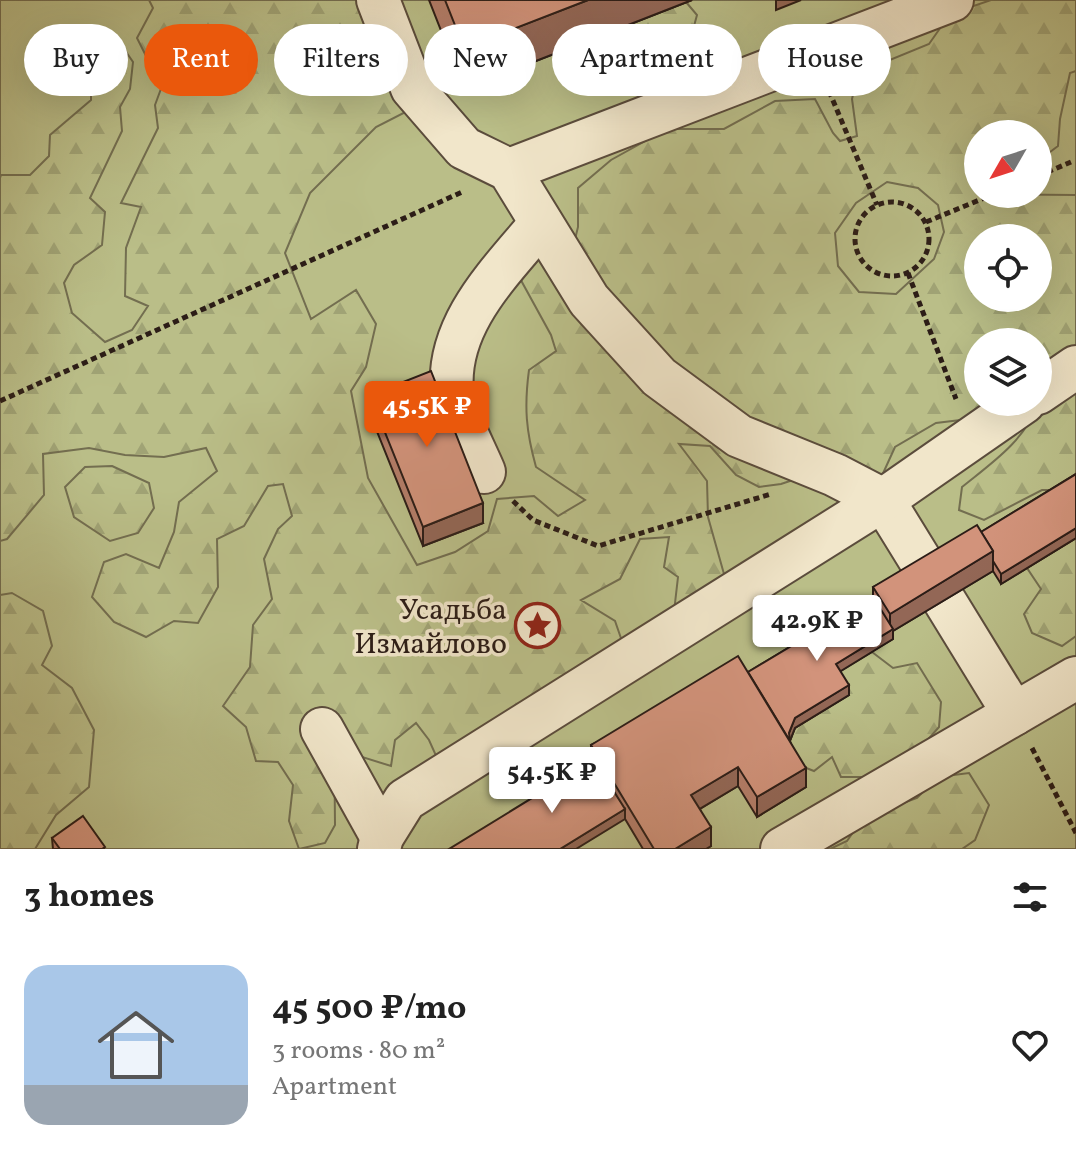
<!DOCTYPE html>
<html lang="en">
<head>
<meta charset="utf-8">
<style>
	body { margin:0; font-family:Vollkorn,serif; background:#f6f6f6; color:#222; height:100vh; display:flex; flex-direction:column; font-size:30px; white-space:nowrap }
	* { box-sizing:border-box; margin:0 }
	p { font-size:26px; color:#767676 }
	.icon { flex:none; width:44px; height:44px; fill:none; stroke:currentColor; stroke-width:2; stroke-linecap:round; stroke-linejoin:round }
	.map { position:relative; height:849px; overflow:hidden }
	.drawer { display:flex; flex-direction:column; background:#fff; flex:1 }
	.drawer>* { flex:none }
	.guide { position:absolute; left:24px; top:24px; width:1028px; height:72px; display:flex; gap:16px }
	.needle { width:52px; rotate:231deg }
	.fabs { position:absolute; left:964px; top:120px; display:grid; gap:16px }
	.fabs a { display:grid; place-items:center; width:88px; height:88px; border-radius:50%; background:#fff; box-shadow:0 8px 32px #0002; font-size:40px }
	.price { position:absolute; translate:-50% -68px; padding:0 18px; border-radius:8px; background:#fff; color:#222; font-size:26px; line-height:52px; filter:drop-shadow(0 2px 4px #0008) }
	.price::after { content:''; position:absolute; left:50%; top:48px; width:24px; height:18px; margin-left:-12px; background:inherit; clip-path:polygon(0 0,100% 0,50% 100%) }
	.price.current { background:#ea580c; color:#fff }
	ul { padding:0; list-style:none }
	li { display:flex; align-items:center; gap:24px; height:200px; padding:0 24px }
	li span { display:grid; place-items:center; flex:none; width:224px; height:160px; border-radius:24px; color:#555 }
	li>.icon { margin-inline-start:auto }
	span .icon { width:96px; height:96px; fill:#fffc; stroke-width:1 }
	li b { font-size:34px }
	h2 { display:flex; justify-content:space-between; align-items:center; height:96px; padding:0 24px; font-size:34px }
	.tag { padding:0 28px; border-radius:36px; background:#fff; box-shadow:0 8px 32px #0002; font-size:28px; line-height:72px }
	.tag.current { background:#ea580c; color:#fff }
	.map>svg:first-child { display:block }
	.green { fill:#babe88; stroke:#736e50; stroke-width:2; fill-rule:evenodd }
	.forest { fill:url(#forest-firs); stroke:#736e50; stroke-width:2; fill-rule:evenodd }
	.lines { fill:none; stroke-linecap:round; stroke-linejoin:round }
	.minor-casing { stroke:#5b4c3c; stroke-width:46 }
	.path { stroke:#2c1d17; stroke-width:5; stroke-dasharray:6 4; stroke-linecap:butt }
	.minor { stroke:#f1e6ca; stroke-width:42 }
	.wall { fill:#b57e6a; stroke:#2c1d17; stroke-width:2 }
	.shaded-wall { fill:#936756; stroke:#2c1d17; stroke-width:2 }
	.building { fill:#d2937b; stroke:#2c1d17; stroke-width:2 }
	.labels { text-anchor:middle; stroke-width:7; stroke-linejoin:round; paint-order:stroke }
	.poi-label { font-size:30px; fill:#2c1d17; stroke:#f1e6ca; text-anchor:end }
</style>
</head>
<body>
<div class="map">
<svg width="1076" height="849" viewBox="0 0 1076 849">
	<defs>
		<pattern id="forest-firs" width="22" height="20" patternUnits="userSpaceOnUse" patternTransform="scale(2)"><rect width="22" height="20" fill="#babe88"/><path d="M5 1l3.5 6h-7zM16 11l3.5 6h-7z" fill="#a0a375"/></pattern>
	</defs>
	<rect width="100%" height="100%" fill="#e9d8ad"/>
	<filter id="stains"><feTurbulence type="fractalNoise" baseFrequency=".0025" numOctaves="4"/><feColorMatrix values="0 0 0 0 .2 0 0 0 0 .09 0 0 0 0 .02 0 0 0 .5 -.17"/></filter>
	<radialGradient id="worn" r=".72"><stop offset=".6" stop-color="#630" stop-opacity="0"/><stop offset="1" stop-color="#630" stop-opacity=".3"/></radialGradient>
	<path class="green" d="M0 0H1076V849H0ZM978 134H1038V194H978ZM978 238H1038V298H978ZM978 342H1038V402H978Z"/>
	<g class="forest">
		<path d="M149 0H368L427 101 376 127 310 193 285 253 311 319 356 290 376 324 366 367 351 391 368 478 417 565 455 552 488 531 497 499 534 496 558 516 585 500 536 467C526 431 524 407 529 370L556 351 551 335 517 273 540 242 570 260 578 227V188L611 160 667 129H724L775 101 815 99 833 133 840 141 857 136 852 99 858 73 929 44 950 14 991 0H1076V71L1070 73 1060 119 1058 146 1038 161V134H978V194L1076 195V484L1066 490H1042L984 520 959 510 962 487C989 465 1026 440 1037 405 1042 387 1038 361 1038 342H978V402H1000L977 418 936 423 895 447 880 480 829 468 781 484 759 487 736 475 710 446 679 444 707 481 708 517 724 574 706 599 674 612 678 577 664 567 669 537 640 539 620 579 581 600 615 621 623 644 618 692 577 702 442 769 429 740 416 723 395 740 391 766 362 757 334 724 335 825 325 843 299 849 289 821 293 785 278 762 256 761 246 727 223 706 250 667 253 625 272 599 264 559 278 529 292 516 283 484 268 486 244 526 217 539 218 587 198 623 174 621 146 637 114 622 92 597 104 562 126 554 159 568 174 532 179 502 217 471 206 448 164 457 125 455 89 448 43 454 44 495 7 539 0 541V178L1 175H30L49 156 50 135 91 100V66L101 46 120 43 133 62 130 89 120 107 122 131 90 198 105 212 102 245 74 265 64 283 72 313 105 342 132 330 148 306 125 296 126 248 141 207 121 203 158 128 155 105 169 67 153 70 137 38 153 8ZM887 182 918 188 938 205 944 232 934 259 896 294 859 292 838 266 835 233 856 203ZM978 238H1038V298H978Z"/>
		<polygon points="686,2 697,15 685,59 659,51 641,71 619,73 593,49 591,39"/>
		<polygon points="112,466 149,483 154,508 138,533 110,541 74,517 65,487 85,467"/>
		<polygon points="1076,538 1076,636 1062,646 1032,633 1024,614 1041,589 1027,568"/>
		<polygon points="12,593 43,611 52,646 42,665 72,688 94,730 89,787 56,815 35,849 0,849 0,595"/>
		<polygon points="872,652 893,668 917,663 941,702 939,727 917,752 874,777 841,777 832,757 814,771 791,762 789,743 795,728 848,695 836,674"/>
		<polygon points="969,773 989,805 975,840 962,849 830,849 847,841 863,818 917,798 938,777"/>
	</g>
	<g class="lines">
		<defs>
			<g id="minor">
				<polyline points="378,0 412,88 464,148 509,170 589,300 659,377 739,436 835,475 883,500 928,573"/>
				<polyline points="509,170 952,0"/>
				<polyline points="1038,393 1076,367"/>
				<path d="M484 472C477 455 453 408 452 392 446 323 501 272 541 223"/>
				<polyline points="944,600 1014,714"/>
				<polyline points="322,729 382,837"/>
				<polyline points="379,849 382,837 405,800 883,500 1024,402"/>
				<polyline points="782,849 1076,678"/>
			</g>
		</defs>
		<use href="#minor" class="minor-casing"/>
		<g class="path">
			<polyline points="829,91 877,205"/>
			<polyline points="1038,176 1071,162"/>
			<circle cx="892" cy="239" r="37"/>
			<polyline points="926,222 994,194"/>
			<polyline points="908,273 956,399"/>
			<polyline points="0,401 462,192"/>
			<polyline points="513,501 533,520 598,546 771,494"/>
			<polyline points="1032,748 1076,833"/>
		</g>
		<use href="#minor" class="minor"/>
	</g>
	<g class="wall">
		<polygon points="429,0 692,0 464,89"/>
		<polygon points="370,395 483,523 423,546 370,414"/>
		<polygon points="1076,474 1076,538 1001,584 993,571 893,631 893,639 840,671 849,695 795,728 790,741 806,787 757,817 738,786 700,809 711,846 706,849 643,849 591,762 591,745 748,672 873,597 873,587 981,532"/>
		<polygon points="52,838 105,849 53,849"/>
	</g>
	<g class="shaded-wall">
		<polygon points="588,0 692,0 464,89 464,48"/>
		<polygon points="776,0 801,0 776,10"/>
		<polygon points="483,503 483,523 423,546 423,527"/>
		<polygon points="1076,528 1076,538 1001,584 1001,574"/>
		<polygon points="993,551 993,571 893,631 893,639 836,674 836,664 890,631 890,614"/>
		<polygon points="849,685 849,695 795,728 789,743 789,733 795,718"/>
		<polygon points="738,767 738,786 691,814 691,795"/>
		<polygon points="806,768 806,787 757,817 757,797"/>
		<polygon points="625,809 625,819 576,849 560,849"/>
		<polygon points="711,827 711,846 706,849 675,849"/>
	</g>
	<g class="building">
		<polygon points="445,0 588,0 464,48"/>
		<polygon points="431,371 483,503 423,527 370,395"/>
		<polygon points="1076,474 1076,528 1001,574 993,561 993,551 981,532"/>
		<polygon points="977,525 993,551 890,614 873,587"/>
		<polygon points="873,597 893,629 836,664 849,685 795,718 789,733 790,741 748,672"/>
		<polygon points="738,656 806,768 757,797 738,767 691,795 711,827 675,849 654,849 591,745"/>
		<polygon points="594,760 625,809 560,849 449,849"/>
		<polygon points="83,816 105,847 102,849 60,849 52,838"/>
	</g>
	<defs>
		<symbol id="sight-ring" viewBox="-11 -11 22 22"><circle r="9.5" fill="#f1e6ca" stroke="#8f2418" stroke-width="1.5"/><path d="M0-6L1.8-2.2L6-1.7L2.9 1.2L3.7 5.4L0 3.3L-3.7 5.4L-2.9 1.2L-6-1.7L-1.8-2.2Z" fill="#8f2418"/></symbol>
	</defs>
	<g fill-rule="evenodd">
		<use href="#sight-ring" x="512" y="600" width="51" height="51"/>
	</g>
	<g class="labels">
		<g class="poi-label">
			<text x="507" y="619">Усадьба<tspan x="507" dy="34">Измайлово</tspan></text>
		</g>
	</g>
	<rect width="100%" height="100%" filter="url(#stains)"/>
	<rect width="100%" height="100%" fill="url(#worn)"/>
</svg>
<div class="fabs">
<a><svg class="needle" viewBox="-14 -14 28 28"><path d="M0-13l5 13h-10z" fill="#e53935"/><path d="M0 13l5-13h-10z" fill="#767676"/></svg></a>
<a><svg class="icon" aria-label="locate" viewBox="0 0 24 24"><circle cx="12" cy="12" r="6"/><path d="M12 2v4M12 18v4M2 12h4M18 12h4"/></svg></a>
<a><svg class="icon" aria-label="layers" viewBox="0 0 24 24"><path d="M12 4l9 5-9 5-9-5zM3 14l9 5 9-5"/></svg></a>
</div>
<b class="price current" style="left:427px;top:449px">45.5K ₽</b>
<b class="price" style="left:817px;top:663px">42.9K ₽</b>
<b class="price" style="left:552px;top:815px">54.5K ₽</b>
<div class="guide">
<a class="tag">Buy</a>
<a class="tag current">Rent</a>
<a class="tag">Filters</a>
<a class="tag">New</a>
<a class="tag">Apartment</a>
<a class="tag">House</a>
</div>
</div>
<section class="drawer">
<h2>3 homes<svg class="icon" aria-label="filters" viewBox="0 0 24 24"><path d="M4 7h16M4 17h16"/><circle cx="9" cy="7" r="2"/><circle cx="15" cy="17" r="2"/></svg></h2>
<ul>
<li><span style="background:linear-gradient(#a9c7e8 75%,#9aa5b1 0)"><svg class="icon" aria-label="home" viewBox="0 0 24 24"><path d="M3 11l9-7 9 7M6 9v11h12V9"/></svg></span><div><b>45 500 ₽/mo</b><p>3 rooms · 80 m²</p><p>Apartment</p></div><svg class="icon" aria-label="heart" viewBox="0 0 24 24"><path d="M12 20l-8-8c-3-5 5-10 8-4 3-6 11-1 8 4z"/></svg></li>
</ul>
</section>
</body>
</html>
